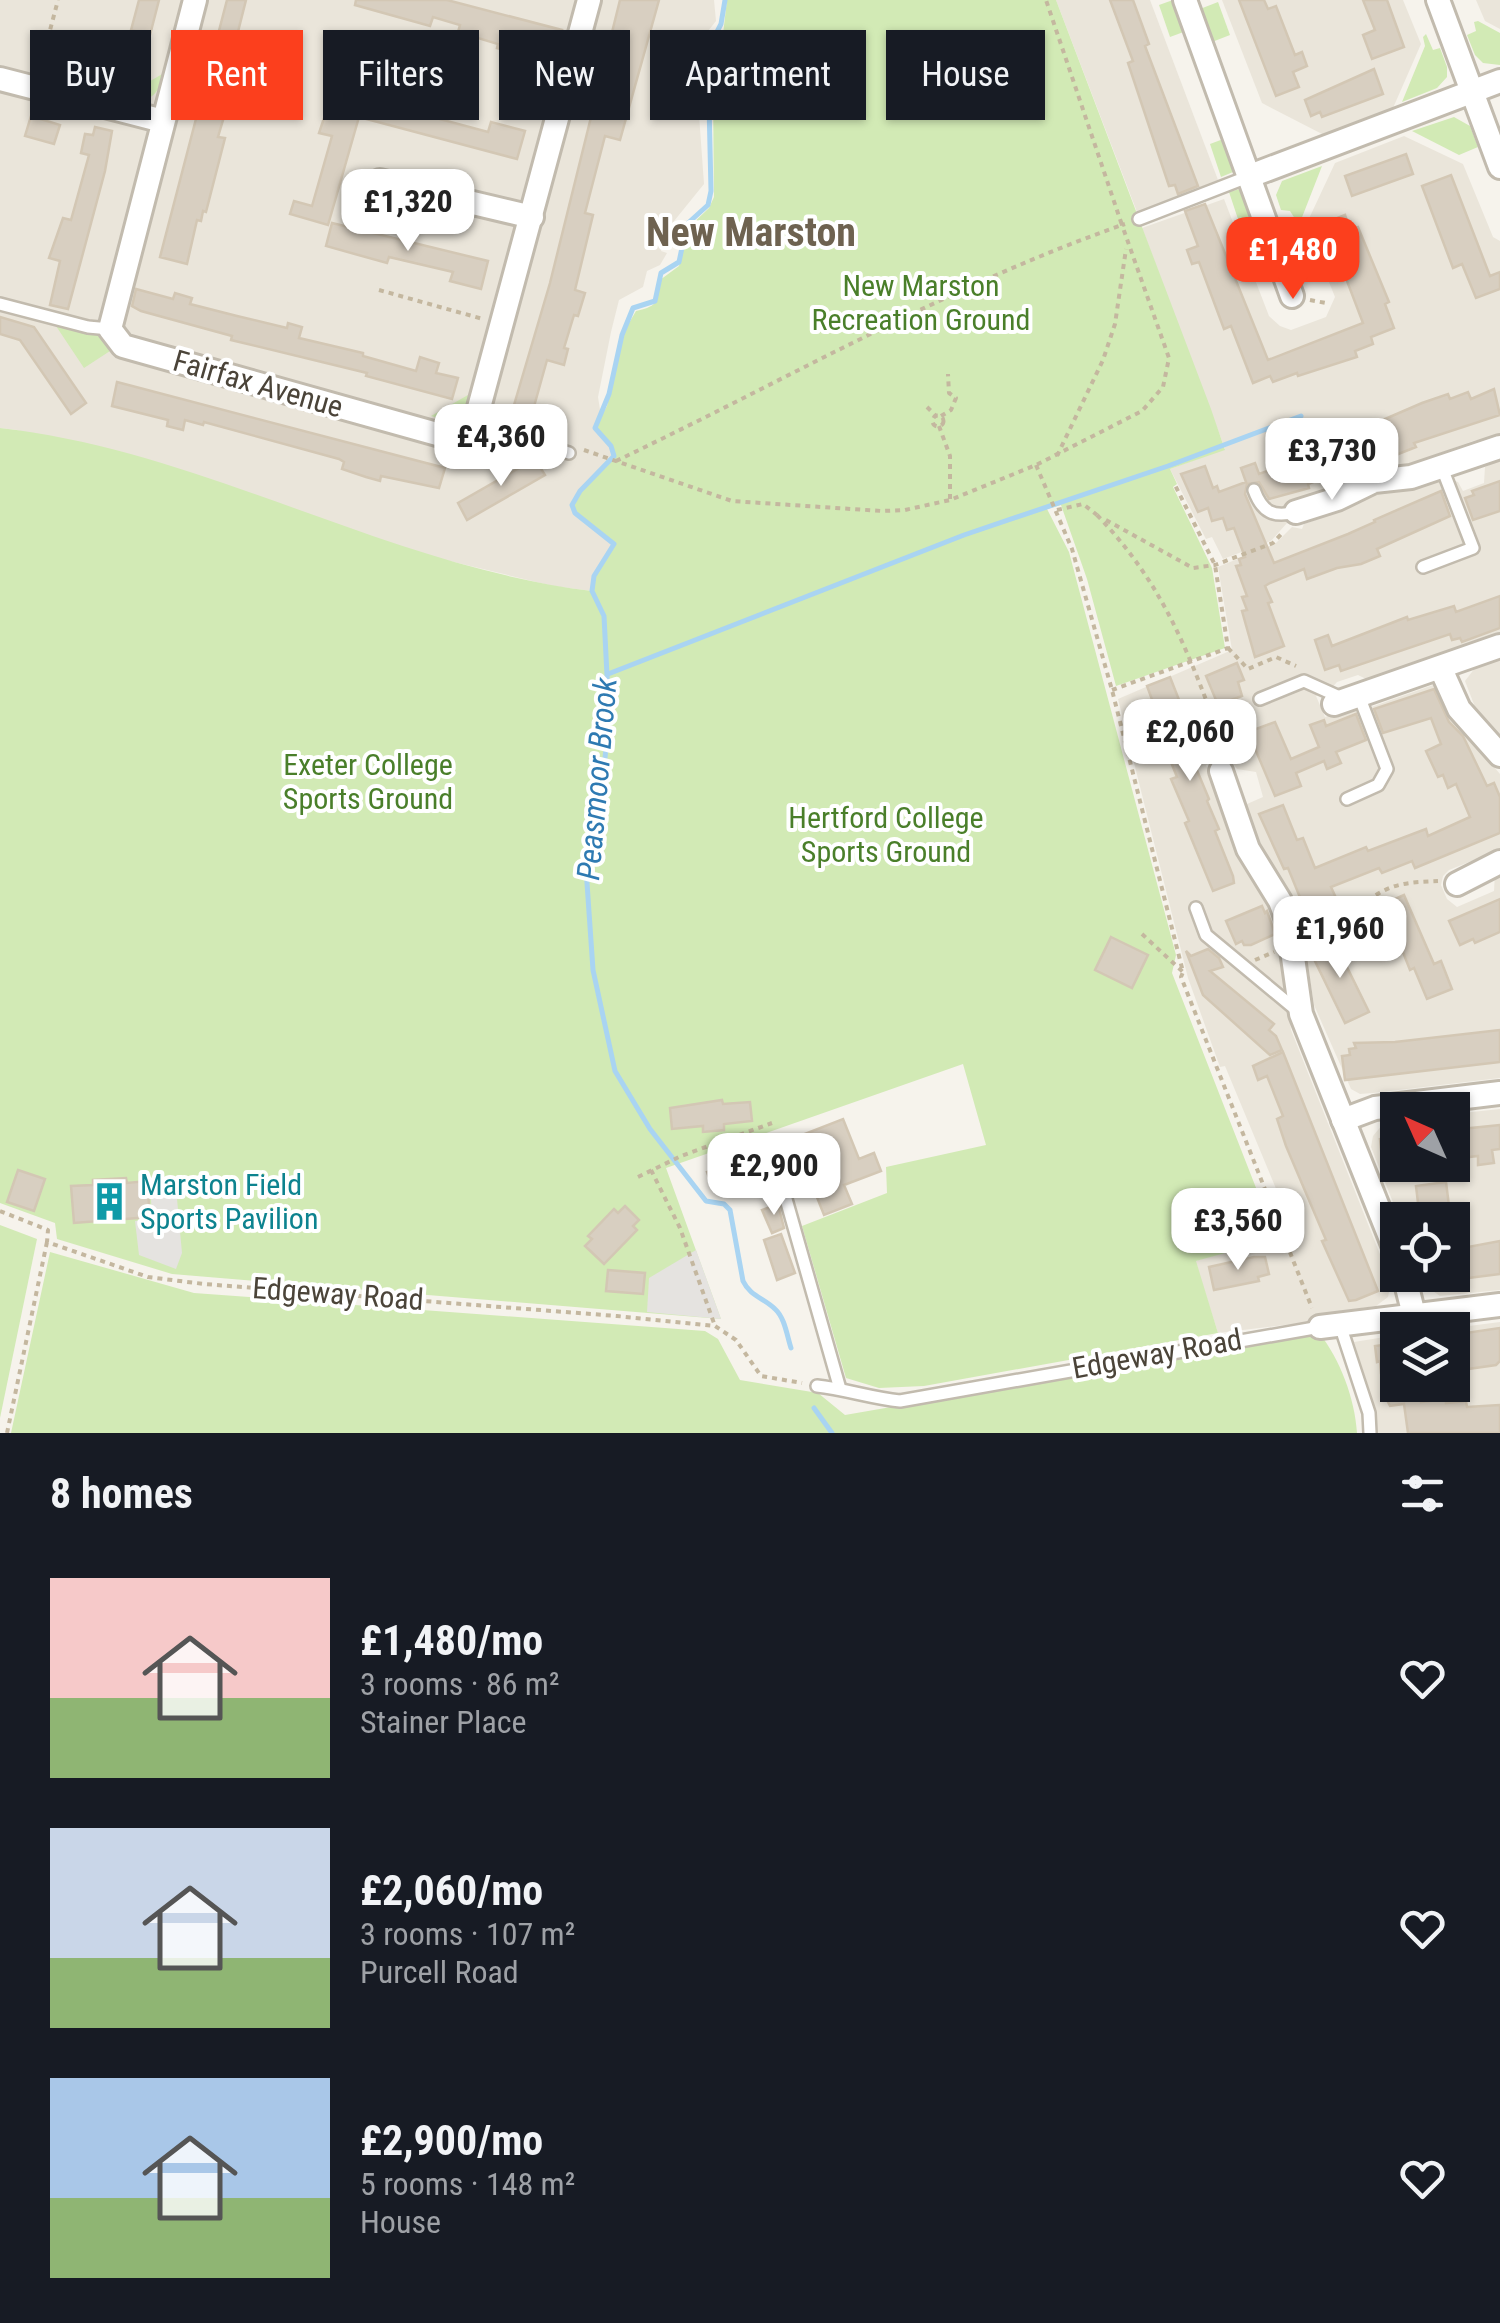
<!DOCTYPE html>
<html lang="en">
<head>
<meta charset="utf-8">
<style>
	body { margin:0; font-family:"Roboto Condensed",sans-serif; background:#20242c; color:#f1f3f6; height:100vh; display:flex; flex-direction:column; font-size:38px; white-space:nowrap }
	* { box-sizing:border-box; margin:0 }
	p { font-size:32px; color:#9ea1a6 }
	.icon { flex:none; width:55px; height:55px; fill:none; stroke:currentColor; stroke-width:2; stroke-linecap:round; stroke-linejoin:round }
	.map { position:relative; height:1433px; overflow:hidden }
	.side { display:flex; flex-direction:column; background:#171b24; flex:1 }
	.side>* { flex:none }
	.banner { position:absolute; left:30px; top:30px; width:1440px; height:90px; display:flex; gap:20px }
	.needle { width:65px; rotate:315deg }
	.controls { position:absolute; left:1380px; top:1092px; display:grid; gap:20px }
	.controls a { display:grid; place-items:center; width:90px; height:90px; border-radius:0px; background:#171b24; box-shadow:0 2px 8px #0004; font-size:50px }
	.price { position:absolute; translate:-50% -85px; padding:0 22px; border-radius:20px; background:#fff; color:#222; font-size:32px; line-height:65px; filter:drop-shadow(0 2px 5px #0008) }
	.price::after { content:''; position:absolute; left:50%; top:60px; width:30px; height:22px; margin-left:-15px; background:inherit; clip-path:polygon(0 0,100% 0,50% 100%) }
	.price.current { background:#fc3f1d; color:#fff }
	ul { padding:0; list-style:none }
	li { display:flex; align-items:center; gap:30px; height:250px; padding:0 50px }
	li span { display:grid; place-items:center; flex:none; width:280px; height:200px; border-radius:0px; color:#555 }
	li>.icon { margin-inline-start:auto }
	span .icon { width:120px; height:120px; fill:#fffc; stroke-width:1 }
	li b { font-size:42px }
	h2 { display:flex; justify-content:space-between; align-items:center; height:120px; padding:0 50px; font-size:42px }
	.chip { padding:0 35px; border-radius:0px; background:#171b24; box-shadow:0 2px 8px #0004; font-size:35px; line-height:90px }
	.chip.current { background:#fc3f1d; color:#fff }
	.map>svg:first-child { display:block }
	.residential { fill:#eae5da }
	.green { fill:#d2eab5 }
	.parking { fill:#e5e3e0 }
	.lines { fill:none; stroke-linecap:round; stroke-linejoin:round }
	.stream { stroke:#a9d4f2; stroke-width:5 }
	.building { fill:#d8cfc1; stroke:#d3c7b4; stroke-width:2.5 }
	.lane-casing { stroke:#c2bbae; stroke-width:16 }
	.street-casing { stroke:#c2bbae; stroke-width:28 }
	.path { stroke:#c4b79f; stroke-width:4; stroke-dasharray:5 5; stroke-linecap:butt }
	.lane { stroke:#fff; stroke-width:11 }
	.street { stroke:#fff; stroke-width:22 }
	.labels { text-anchor:middle; stroke-width:8; stroke-linejoin:round; paint-order:stroke }
	.park-label { font-size:30px; fill:#4a7f2a; stroke:#fff }
	.street-label { font-size:30px; fill:#4b4439; stroke:#fff }
	.culture-label { font-size:30px; fill:#0d838f; stroke:#fff; text-anchor:start }
	.water-label { font-size:32px; font-style:italic; fill:#2e7ab2; stroke:#fff }
	.district-label { font-size:40px; font-weight:bold; fill:#6e6250; stroke:#fff }
</style>
</head>
<body>
<div class="map">
<svg width="1500" height="1433" viewBox="0 0 1500 1433">
	<rect width="100%" height="100%" fill="#f6f3ec"/>
	<g class="residential">
		<polygon points="0,0 714,0 716,21 697,45 688,65 696,90 703,93 699,115 704,184 666,231 661,251 667,253 660,265 647,271 643,287 619,300 611,332 598,397 601,416 595,428 611,446 614,456 575,513 614,544 592,591 553,586 437,558 17,430 0,428"/>
		<polygon points="1056,0 1150,0 1218,180 1137,212"/>
		<polygon points="1222,0 1403,0 1421,44 1393,108 1324,135 1262,103"/>
		<polygon points="1476,0 1500,0 1500,29 1485,21"/>
		<polygon points="1404,136 1463,164 1493,237 1500,241 1500,435 1473,441 1320,497 1290,502 1285,511 1287,523 1271,541 1223,559 1212,537 1206,539 1170,469 1225,449 1142,228 1224,199 1269,316 1280,326 1291,330 1326,317 1335,297 1306,225 1335,163"/>
		<polygon points="1500,460 1500,639 1490,637 1372,682 1358,675 1337,682 1330,690 1316,696 1325,717 1354,706 1357,712 1433,685 1438,688 1455,721 1500,774 1500,855 1494,852 1449,870 1443,876 1441,885 1447,899 1457,907 1494,891 1495,873 1500,869 1500,1078 1373,1093 1360,1094 1351,1089 1314,1005 1300,914 1288,889 1261,846 1246,811 1247,804 1263,797 1256,772 1237,769 1228,756 1206,765 1238,857 1268,903 1278,935 1291,1030 1391,1282 1388,1297 1376,1306 1325,1313 1310,1322 1218,1333 1195,1261 1294,1232 1225,1066 1220,1067 1188,978 1118,699 1232,650 1218,567 1276,543 1292,527 1302,529 1304,524 1324,517 1324,513 1363,491 1437,476 1440,481 1450,479 1458,482 1463,491 1484,483 1485,467"/>
		<polygon points="1500,657 1500,735 1475,707 1465,681 1475,668"/>
		<polygon points="1500,1109 1500,1290 1440,1296 1430,1289 1422,1275 1452,1275 1452,1220 1400,1220 1371,1147 1373,1136 1383,1124 1397,1121 1398,1165 1452,1165 1453,1114"/>
		<polygon points="1500,1322 1500,1433 1378,1433 1371,1395 1354,1342 1397,1335 1398,1385 1452,1385 1452,1330 1438,1330"/>
	</g>
	<g class="green">
		<path d="M727 0H1056L1211 409 1225 450 1170 469 1177 484 1173 487 1212 568 1225 648 1116 686 1087 579 1061 505 1047 509 1069 552 1176 955 1172 973 1276 1239 1196 1261 1218 1333 924 1386 879 1388 846 1378 802 1226 887 1193 886 1167 986 1145 963 1064 666 1168 721 1319 172 1274 57 1239 55 1223 0 1203V428C205 451 387 566 592 591L594 576 614 544 575 513 572 505 580 491 614 456 611 446 595 428 607 406 622 335 636 311C661 305 655 303 660 280L679 266 687 229 709 208 714 197 713 93 703 68 723 34Z"/>
		<polygon points="1173,0 1179,0 1189,30 1170,37 1159,5"/>
		<polygon points="1218,2 1230,35 1212,42 1200,9"/>
		<polygon points="1478,21 1500,33 1500,65 1483,63 1475,55 1467,35 1476,31 1474,22"/>
		<polygon points="1426,34 1433,50 1440,48 1447,67 1447,77 1437,88 1402,102 1425,46 1423,37"/>
		<path d="M164 73C159 95 149 104 127 99L128 94Z"/>
		<polygon points="1454,117 1470,126 1478,147 1459,155 1412,131"/>
		<polygon points="1226,138 1238,170 1221,177 1210,144"/>
		<polygon points="1322,166 1299,225 1290,211 1281,210 1276,195 1282,181"/>
		<polygon points="1247,187 1257,216 1239,222 1229,192"/>
		<polygon points="52,320 99,330 110,351 84,368"/>
		<path d="M468 395C469 420 452 423 431 416Z"/>
		<polygon points="0,1225 37,1239 0,1418"/>
		<path d="M50 1252 194 1293 705 1331 718 1339 740 1380 818 1393 845 1415 1319 1333C1340 1359 1355 1399 1357 1433H11Z"/>
	</g>
	<g class="parking">
		<polygon points="175,1177 182,1253 176,1269 139,1255 135,1221 152,1219 150,1179"/>
		<polygon points="696,1250 721,1319 647,1312 649,1278"/>
	</g>
	<g class="lines">
		<g class="stream">
			<path d="M725 0 721 24 699 67 709 104 711 191 708 205 687 224 679 262 661 273 655 301 633 308 622 335 609 394 595 428 611 446 614 456 580 491 572 505 575 513 614 544 594 576 592 591 604 616 609 715 605 758 585 854 593 970 615 1071 650 1129 706 1201 724 1204 730 1210 743 1281C750 1296 764 1298 775 1309 785 1318 787 1336 791 1348"/>
			<polyline points="608,674 964,535 1168,466 1301,416"/>
			<polyline points="814,1408 832,1433"/>
		</g>
	</g>
	<g class="building">
		<polygon points="139,0 159,0 150,35 131,30"/>
		<polygon points="227,0 246,0 219,107 226,110 218,137 225,138 206,212 203,211 201,221 197,220 187,264 160,257"/>
		<polygon points="356,0 447,0 562,30 550,71 535,67 528,98 508,93 519,54 497,48 498,44 458,32 460,25 433,17 430,26 355,5"/>
		<polygon points="620,0 659,0 620,140 605,136 585,213 593,215 575,290 585,293 578,316 574,315 564,348 568,349 564,365 547,360 528,428 509,422 550,283"/>
		<polygon points="1110,0 1133,0 1149,44 1145,46 1198,186 1178,194 1175,185 1169,186 1128,63 1133,61"/>
		<polygon points="1239,0 1264,0 1268,9 1276,6 1295,55 1302,52 1307,66 1293,72 1299,87 1276,96"/>
		<polygon points="1363,0 1387,0 1404,47 1372,59 1363,35 1375,30"/>
		<polygon points="121,36 140,40 129,85 110,80"/>
		<polygon points="50,40 77,46 73,64 46,57"/>
		<polygon points="341,67 368,75 361,98 488,132 491,122 525,131 517,159 359,117 328,225 290,214 294,201 312,206 332,136 319,133"/>
		<polygon points="1374,69 1383,94 1322,117 1320,112 1311,116 1305,100"/>
		<polygon points="31,116 60,125 54,144 25,136"/>
		<polygon points="95,127 112,131 105,171 68,309 50,305 60,261 49,258 63,218 71,220 89,155 81,153 85,134 93,135"/>
		<polygon points="1406,154 1413,174 1352,196 1345,176"/>
		<polygon points="1451,175 1490,276 1500,272 1500,289 1476,298 1462,264 1453,268 1422,186"/>
		<polygon points="1205,204 1268,360 1363,323 1325,223 1345,215 1350,230 1358,227 1389,302 1385,304 1394,328 1371,337 1373,344 1355,351 1357,357 1298,376 1297,373 1273,382 1270,376 1253,383 1231,326 1224,329 1199,262 1192,264 1187,250 1198,246 1185,211"/>
		<polygon points="332,223 488,261 481,289 450,281 453,272 389,257 387,263 326,246"/>
		<polygon points="136,289 173,299 175,293 192,298 190,304 237,316 287,328 288,323 302,327 299,338 363,353 363,356 416,371 420,357 439,363 436,373 458,378 452,399 366,376 367,373 231,340 232,336 141,311 132,306"/>
		<polygon points="0,317 34,327 86,403 71,414 20,340 0,334"/>
		<polygon points="117,382 445,468 439,488 381,476 380,481 366,477 342,469 344,462 339,459 204,422 203,425 185,420 183,430 167,426 168,420 112,406"/>
		<polygon points="1494,389 1500,415 1414,443 1416,447 1378,462 1380,464 1360,471 1357,465 1308,484 1309,488 1269,499 1259,482 1247,484 1245,494 1274,563 1348,534 1375,522 1374,520 1441,491 1450,516 1377,549 1380,556 1361,564 1337,568 1307,579 1304,569 1270,583 1265,586 1272,602 1268,603 1284,646 1255,657 1242,611 1247,610 1242,597 1247,596 1236,566 1241,565 1239,559 1245,557 1234,528 1227,530 1223,518 1212,521 1208,508 1198,512 1181,474 1205,466 1213,488 1217,486 1219,492 1246,482 1241,468 1255,463 1259,474 1276,468 1277,471 1307,460 1306,456 1360,435 1386,422 1385,419 1422,403 1448,394 1450,399 1468,392 1471,399"/>
		<polygon points="535,459 545,475 467,520 458,503"/>
		<polygon points="1500,481 1500,511 1473,520 1465,498 1474,495 1472,491"/>
		<polygon points="1500,596 1500,628 1462,642 1460,638 1452,640 1450,634 1341,671 1339,665 1325,670 1315,640 1328,635 1332,646 1407,617 1408,620 1454,606 1456,612"/>
		<polygon points="1237,663 1244,680 1238,682 1242,696 1218,705 1206,676"/>
		<polygon points="1170,677 1199,751 1195,752 1198,761 1196,768 1209,799 1207,801 1219,829 1215,831 1233,876 1234,883 1213,891 1185,823 1189,821 1171,779 1177,777 1164,745 1168,743 1147,686"/>
		<polygon points="1434,689 1449,722 1463,736 1487,786 1494,783 1500,797 1500,833 1415,868 1412,861 1382,873 1379,868 1331,887 1336,898 1306,912 1288,868 1284,869 1259,814 1283,805 1297,840 1303,838 1315,868 1366,847 1368,851 1426,829 1428,836 1470,817 1456,784 1448,788 1443,775 1438,777 1426,751 1441,744 1431,718 1383,733 1374,709"/>
		<polygon points="1356,714 1366,740 1336,752 1341,763 1327,769 1324,761 1296,773 1301,786 1275,796 1248,732 1275,722 1291,759 1319,747 1310,725 1324,720 1326,726"/>
		<polygon points="1404,895 1434,964 1441,961 1452,989 1427,999 1414,968 1410,970 1384,904"/>
		<polygon points="1500,899 1500,932 1475,943 1473,939 1460,945 1449,921"/>
		<polygon points="1262,906 1265,913 1267,911 1275,934 1251,945 1244,945 1242,941 1236,944 1226,921"/>
		<polygon points="1111,937 1148,955 1132,988 1095,970"/>
		<polygon points="1337,938 1346,965 1369,1012 1345,1023 1313,957 1317,955 1314,948"/>
		<polygon points="1208,949 1219,958 1223,967 1210,971 1274,1024 1269,1030 1276,1036 1282,1050 1270,1055 1203,995 1186,951 1191,956"/>
		<polygon points="1500,1030 1500,1062 1345,1080 1342,1056 1350,1055 1349,1049 1356,1048 1354,1043 1395,1042"/>
		<polygon points="1283,1052 1378,1291 1356,1300 1349,1301 1322,1241 1326,1240 1286,1146 1277,1119 1283,1116 1267,1076 1258,1080 1253,1066"/>
		<polygon points="722,1100 723,1104 750,1102 752,1121 724,1124 724,1130 703,1132 703,1126 672,1129 670,1108"/>
		<polygon points="843,1119 859,1159 874,1153 881,1171 844,1185 852,1204 824,1215 799,1152 712,1186 707,1172"/>
		<polygon points="1500,1125 1500,1149 1492,1150 1494,1163 1478,1165 1478,1156 1452,1159 1452,1130"/>
		<polygon points="1398,1137 1398,1168 1383,1170 1380,1139"/>
		<polygon points="18,1170 45,1179 34,1211 7,1202"/>
		<polygon points="126,1178 127,1183 147,1181 150,1217 74,1223 71,1186 93,1185 93,1180"/>
		<polygon points="1446,1182 1450,1214 1442,1215 1443,1220 1420,1220 1416,1186"/>
		<polygon points="778,1204 784,1228 772,1233 762,1210"/>
		<polygon points="625,1206 639,1220 633,1226 637,1230 604,1264 585,1246 592,1239 588,1236 614,1209 618,1213"/>
		<polygon points="781,1234 795,1273 777,1280 764,1240"/>
		<polygon points="1500,1241 1500,1274 1452,1280 1452,1250"/>
		<polygon points="1254,1257 1265,1257 1269,1274 1258,1277 1259,1281 1214,1290 1209,1267"/>
		<polygon points="608,1270 645,1273 643,1294 606,1291"/>
		<polygon points="1500,1328 1500,1361 1496,1365 1461,1370 1460,1363 1452,1364 1452,1335"/>
		<polygon points="1398,1343 1398,1385 1418,1385 1421,1402 1446,1399 1446,1403 1466,1401 1467,1407 1500,1405 1500,1433 1408,1433 1404,1404 1390,1406 1388,1402 1384,1373 1381,1373 1380,1361 1377,1362 1375,1346"/>
	</g>
	<g class="lines">
		<defs>
			<g id="lane">
				<polyline points="1139,219 1250,176"/>
				<polyline points="0,304 88,327 110,329"/>
				<polyline points="470,425 569,453"/>
				<path d="M1254 490C1262 512 1273 518 1296 512"/>
				<polyline points="1423,567 1473,548 1442,468"/>
				<polyline points="1260,699 1304,681 1344,699"/>
				<polyline points="1347,799 1378,785 1387,769 1359,696"/>
				<polyline points="1196,908 1206,935 1300,1013"/>
				<polyline points="778,1171 840,1389"/>
				<polyline points="1340,1325 1369,1413 1370,1433"/>
				<path d="M817 1386C845 1389 871 1398 900 1401L1320 1327"/>
			</g>
			<g id="street">
				<polyline points="195,0 110,329 123,346 444,436 462,431 477,415 589,0"/>
				<polyline points="1185,0 1292,296"/>
				<polyline points="1438,0 1500,167"/>
				<polyline points="0,79 163,121"/>
				<polyline points="1250,176 1500,81"/>
				<polyline points="380,181 532,217"/>
				<polyline points="1296,512 1337,499 1374,481 1411,477 1500,447"/>
				<polyline points="1441,669 1459,709 1500,755"/>
				<polyline points="1334,704 1500,646"/>
				<polyline points="1221,771 1248,849 1280,901 1288,922 1301,1014 1398,1257"/>
				<polyline points="1457,884 1500,862"/>
				<polyline points="1343,1120 1375,1108 1500,1093"/>
				<polyline points="1404,1275 1414,1315"/>
				<polyline points="1320,1327 1500,1305"/>
			</g>
		</defs>
		<use href="#lane" class="lane-casing"/>
		<use href="#street" class="street-casing"/>
		<g class="path">
			<polyline points="40,68 58,0"/>
			<polyline points="379,290 483,319"/>
			<polyline points="1310,300 1326,303"/>
			<polyline points="927,407 936,416"/>
			<circle cx="938" cy="421" r="5.5"/>
			<polyline points="941,416 951,410 956,398 949,393 948,374"/>
			<polyline points="939,426 950,456 950,500"/>
			<polyline points="584,450 732,501 882,511 905,510 950,500 1036,465 1142,411 1163,387 1169,358 1122,225 1125,224"/>
			<polyline points="1057,456 1103,360 1115,324 1126,249"/>
			<path d="M616 461C784 381 946 287 1122 225L1046 0"/>
			<polyline points="1036,465 1072,549 1112,690 1183,972 1181,977 1312,1308"/>
			<polyline points="1057,510 1083,504 1097,515"/>
			<path d="M1097 515C1168 589 1191 660 1226 753"/>
			<polyline points="1106,520 1193,568 1215,565 1273,543 1284,531"/>
			<polyline points="1228,648 1248,669 1276,657 1296,666"/>
			<polyline points="1112,690 1228,648 1215,565 1175,485"/>
			<polyline points="1142,934 1183,972"/>
			<path d="M1308 934C1342 934 1355 905 1383 891 1400 882 1419 882 1438 881"/>
			<polyline points="1255,960 1274,952"/>
			<polyline points="651,1170 680,1228 715,1326"/>
			<polyline points="638,1177 681,1156 772,1123"/>
			<polyline points="0,1211 48,1230 47,1242 148,1277 204,1284 617,1316 715,1326 736,1340 761,1376 802,1383"/>
			<polyline points="7,1433 47,1242"/>
		</g>
		<use href="#lane" class="lane"/>
		<use href="#street" class="street"/>
	</g>
	<defs>
		<symbol id="building-bare" viewBox="-9 -9 18 18"><path d="M-4-6H4V6H1V3H-1V6H-4ZM-2.5-4.3h1.7v1.8h-1.7ZM.8-4.3h1.7v1.8H.8ZM-2.5-1h1.7V.8h-1.7ZM.8-1h1.7V.8H.8Z" fill="#0f9aa8" stroke="#fff" stroke-width="2.5" paint-order="stroke"/></symbol>
	</defs>
	<g fill-rule="evenodd">
		<use href="#building-bare" x="82" y="1174" width="55" height="55"/>
	</g>
	<g class="labels">
		<g class="park-label">
			<text x="921" y="296">New Marston<tspan x="921" dy="34">Recreation Ground</tspan></text>
			<text x="368" y="775">Exeter College<tspan x="368" dy="34">Sports Ground</tspan></text>
			<text x="886" y="828">Hertford College<tspan x="886" dy="34">Sports Ground</tspan></text>
		</g>
		<g class="street-label">
			<text transform="translate(258 384) rotate(16)" y="10">Fairfax Avenue</text>
			<text transform="translate(338 1294) rotate(4)" y="10">Edgeway Road</text>
			<text transform="translate(1157 1354) rotate(-10)" y="10">Edgeway Road</text>
		</g>
		<g class="culture-label">
			<text x="140" y="1195">Marston Field<tspan x="140" dy="34">Sports Pavilion</tspan></text>
		</g>
		<g class="water-label">
			<text transform="translate(597 779) rotate(-85)" y="11">Peasmoor Brook</text>
		</g>
		<g class="district-label">
			<text x="751" y="246">New Marston</text>
		</g>
	</g>
</svg>
<div class="controls">
<a><svg class="needle" viewBox="-14 -14 28 28"><path d="M0-13l5 13h-10z" fill="#e53935"/><path d="M0 13l5-13h-10z" fill="#9ea1a6"/></svg></a>
<a><svg class="icon" aria-label="locate" viewBox="0 0 24 24"><circle cx="12" cy="12" r="6"/><path d="M12 2v4M12 18v4M2 12h4M18 12h4"/></svg></a>
<a><svg class="icon" aria-label="layers" viewBox="0 0 24 24"><path d="M12 4l9 5-9 5-9-5zM3 14l9 5 9-5"/></svg></a>
</div>
<b class="price" style="left:408px;top:254px">£1,320</b>
<b class="price current" style="left:1293px;top:302px">£1,480</b>
<b class="price" style="left:501px;top:489px">£4,360</b>
<b class="price" style="left:1332px;top:503px">£3,730</b>
<b class="price" style="left:1190px;top:784px">£2,060</b>
<b class="price" style="left:1340px;top:981px">£1,960</b>
<b class="price" style="left:774px;top:1218px">£2,900</b>
<b class="price" style="left:1238px;top:1273px">£3,560</b>
<div class="banner">
<a class="chip">Buy</a>
<a class="chip current">Rent</a>
<a class="chip">Filters</a>
<a class="chip">New</a>
<a class="chip">Apartment</a>
<a class="chip">House</a>
</div>
</div>
<section class="side">
<h2>8 homes<svg class="icon" aria-label="filters" viewBox="0 0 24 24"><path d="M4 7h16M4 17h16"/><circle cx="9" cy="7" r="2"/><circle cx="15" cy="17" r="2"/></svg></h2>
<ul>
<li><span style="background:linear-gradient(#f6c9c9 60%,#8fb573 0)"><svg class="icon" aria-label="home" viewBox="0 0 24 24"><path d="M3 11l9-7 9 7M6 9v11h12V9"/></svg></span><div><b>£1,480/mo</b><p>3 rooms · 86 m²</p><p>Stainer Place</p></div><svg class="icon" aria-label="heart" viewBox="0 0 24 24"><path d="M12 20l-8-8c-3-5 5-10 8-4 3-6 11-1 8 4z"/></svg></li>
<li><span style="background:linear-gradient(#c9d6e8 65%,#8fb573 0)"><svg class="icon" aria-label="home" viewBox="0 0 24 24"><path d="M3 11l9-7 9 7M6 9v11h12V9"/></svg></span><div><b>£2,060/mo</b><p>3 rooms · 107 m²</p><p>Purcell Road</p></div><svg class="icon" aria-label="heart" viewBox="0 0 24 24"><path d="M12 20l-8-8c-3-5 5-10 8-4 3-6 11-1 8 4z"/></svg></li>
<li><span style="background:linear-gradient(#a9c7e8 60%,#8fb573 0)"><svg class="icon" aria-label="home" viewBox="0 0 24 24"><path d="M3 11l9-7 9 7M6 9v11h12V9"/></svg></span><div><b>£2,900/mo</b><p>5 rooms · 148 m²</p><p>House</p></div><svg class="icon" aria-label="heart" viewBox="0 0 24 24"><path d="M12 20l-8-8c-3-5 5-10 8-4 3-6 11-1 8 4z"/></svg></li>
</ul>
</section>
</body>
</html>
